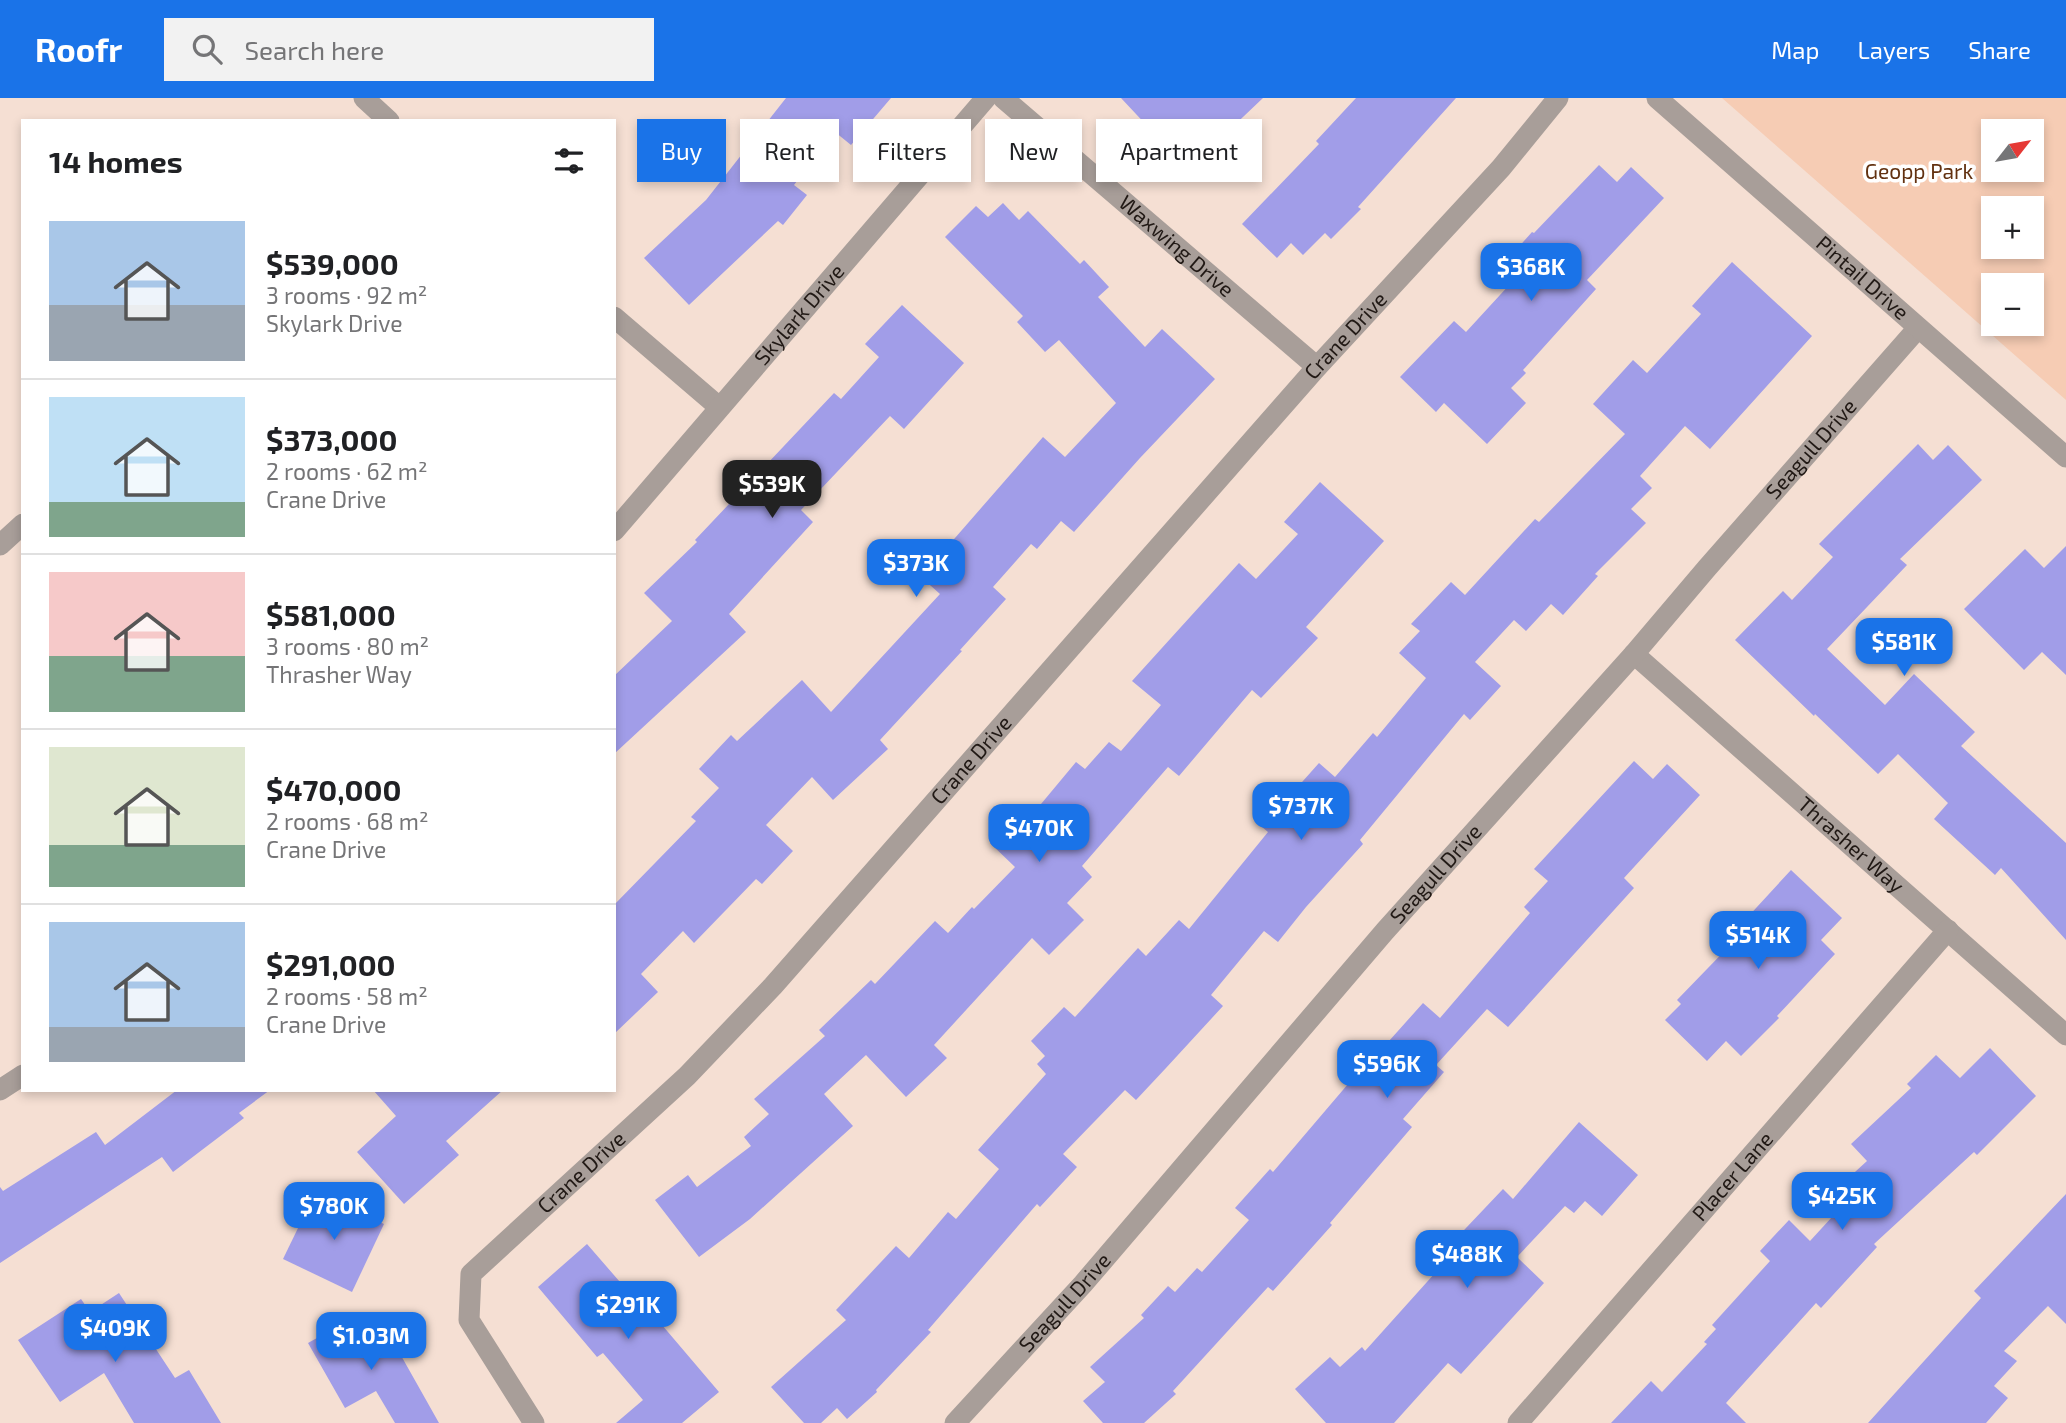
<!DOCTYPE html>
<html lang="en">
<head>
<meta charset="utf-8">
<style>
	body { margin:0; font-family:"Exo 2",sans-serif; background:#f2f2f2; color:#202124; height:100vh; display:flex; flex-direction:column; font-size:26px; white-space:nowrap }
	* { box-sizing:border-box; margin:0 }
	p { font-size:23px; color:#757577 }
	.icon { flex:none; width:38px; height:38px; fill:none; stroke:currentColor; stroke-width:2; stroke-linecap:round; stroke-linejoin:round }
	.map { position:relative; flex:1; overflow:hidden }
	.panel { position:absolute; left:21px; top:21px; width:595px; height:973px; display:flex; flex-direction:column; background:#fff; border-radius:0px; box-shadow:0 4px 10px #0003 }
	.panel>* { flex:none }
	.hud { position:absolute; left:637px; top:21px; width:665px; height:63px; display:flex; gap:14px }
	.needle { width:46px; rotate:59deg }
	.controls { position:absolute; left:1981px; top:21px; display:grid; gap:14px }
	.controls a { display:grid; place-items:center; width:63px; height:63px; border-radius:0px; background:#fff; box-shadow:0 4px 10px #0003; font-size:35px }
	.price { position:absolute; translate:-50% -60px; padding:0 16px; border-radius:14px; background:#1a73e8; color:#fff; font-size:23px; line-height:46px; filter:drop-shadow(0 2px 4px #0008) }
	.price::after { content:''; position:absolute; left:50%; top:42px; width:21px; height:16px; margin-left:-10px; background:inherit; clip-path:polygon(0 0,100% 0,50% 100%) }
	.price.on { background:#222; color:#fff }
	ul { padding:0; list-style:none }
	li { display:flex; align-items:center; gap:21px; height:175px; padding:0 28px }
	li+li { border-top:2px solid #e0e0e0 }
	li span { display:grid; place-items:center; flex:none; width:196px; height:140px; border-radius:0px; color:#555 }
	li>.icon { margin-inline-start:auto }
	span .icon { width:84px; height:84px; fill:#fffc; stroke-width:1 }
	li b { font-size:30px }
	h2 { display:flex; justify-content:space-between; align-items:center; height:84px; padding:0 28px; font-size:30px }
	.tag { padding:0 24px; border-radius:0px; background:#fff; box-shadow:0 4px 10px #0003; font-size:24px; line-height:63px }
	.tag.on { background:#1a73e8; color:#fff }
	header { display:flex; align-items:center; gap:42px; box-sizing:border-box; height:98px; padding:0 35px; background:#1a73e8; color:#fff }
	header strong { font-size:33px }
	nav { display:flex; gap:38px; margin-inline-start:auto; font-size:24px }
	.search { width:490px; height:63px; background:#f2f2f2; display:flex; align-items:center; gap:18px; box-sizing:border-box; padding:0 24px; border-radius:0px; color:#757577; font-size:26px }
	.map>svg:first-child { display:block }
	.green { fill:#f6ccb4; fill-rule:evenodd }
	.building { fill:#a19de8 }
	.lines { fill:none; stroke-linecap:round; stroke-linejoin:round }
	.minor { stroke:#a89e99; stroke-width:21 }
	.tertiary { stroke:#a89e99; stroke-width:21 }
	.labels { text-anchor:middle; stroke-width:7; stroke-linejoin:round; paint-order:stroke }
	.park-label { font-size:21px; fill:#623110; stroke:#fff }
	.street-label { font-size:21px; fill:#211915; stroke:#fff }
</style>
</head>
<body>
<header>
<strong>Roofr</strong>
<div class="search"><svg class="icon" aria-label="search" viewBox="0 0 24 24"><circle cx="10" cy="10" r="6"/><path d="M15 15l6 6"/></svg>Search here</div>
<nav><a>Map</a><a>Layers</a><a>Share</a></nav>
</header>
<div class="map">
<svg width="2066" height="1325" viewBox="0 0 2066 1325">
	<rect width="100%" height="100%" fill="#f5dfd3"/>
	<path class="green" d="M1722 0H2066V302ZM1993 33H2032V72H1993ZM1993 110H2032V149H1993ZM1993 187H2032V226H1993Z"/>
	<g class="building">
		<polygon points="786,0 891,0 851,47 835,34 794,87 807,97 783,127 778,123 689,207 644,160 706,102"/>
		<polygon points="1121,0 1263,0 1204,56 1181,32 1165,47"/>
		<polygon points="1356,0 1456,0 1358,109 1361,111 1331,141 1325,135 1303,157 1291,145 1277,160 1242,126 1319,46 1316,43"/>
		<polygon points="1599,67 1617,84 1631,69 1664,100 1587,182 1596,191 1523,272 1526,275 1511,290 1526,305 1487,346 1444,305 1436,314 1400,279 1454,223 1466,234 1511,185 1497,173 1532,134 1534,135"/>
		<polygon points="1003,105 1019,122 1028,113 1080,166 1084,162 1109,189 1098,199 1145,249 1162,231 1215,281 1140,360 1074,434 1061,423 1037,451 1031,446 993,489 1006,501 960,552 962,553 880,642 888,651 833,702 812,679 766,727 793,753 762,786 756,781 694,845 683,833 641,876 658,894 614,936 614,807 696,723 691,719 719,690 699,671 731,637 737,643 802,582 831,614 940,496 921,479 1043,339 1065,359 1116,305 1059,242 1045,254 1017,224 1023,218 945,139 976,108 988,119"/>
		<polygon points="1732,164 1812,238 1710,351 1685,328 1640,378 1652,390 1631,411 1646,425 1595,476 1598,478 1563,517 1551,506 1526,533 1514,522 1475,564 1501,588 1470,622 1464,616 1360,742 1363,746 1306,809 1278,844 1264,833 1211,897 1223,908 1166,970 1136,1002 1125,992 1063,1056 1077,1069 1040,1109 1037,1106 928,1232 931,1234 876,1292 877,1294 847,1321 837,1310 821,1325 804,1325 771,1289 846,1222 836,1212 896,1148 909,1160 948,1114 956,1121 999,1071 978,1052 1046,976 1037,966 1045,958 1031,943 1064,909 1075,919 1138,850 1146,858 1179,822 1189,831 1268,734 1262,729 1319,665 1335,679 1373,635 1377,639 1426,580 1399,555 1420,533 1411,526 1451,484 1465,497 1535,421 1539,424 1625,336 1593,306 1633,262 1647,275 1701,216 1692,208"/>
		<polygon points="902,207 964,265 904,331 890,318 801,412 813,424 729,516 746,534 614,656 614,578 672,523 644,495 697,444 695,442 834,295 841,301 879,259 865,246"/>
		<polygon points="1918,346 1933,362 1948,347 1982,382 1900,461 1907,467 1827,551 1885,607 1914,576 1975,634 1961,648 2066,745 2066,842 2001,770 1995,777 1934,721 1948,705 1898,656 1878,676 1815,616 1814,618 1735,542 1783,493 1792,502 1833,459 1819,446"/>
		<polygon points="1320,384 1384,443 1306,529 1318,540 1261,600 1252,592 1179,678 1168,669 1082,768 1092,779 1067,805 1084,822 1049,857 1032,840 934,947 947,960 906,999 866,957 824,996 853,1028 750,1121 699,1159 655,1102 688,1077 697,1089 751,1048 744,1039 769,1016 754,1001 825,938 819,932 871,882 875,886 935,823 948,835 972,809 974,811 1015,769 990,745 1024,711 1031,718 1076,664 1085,671 1109,644 1121,653 1161,607 1132,583 1239,465 1256,481 1298,436 1284,424"/>
		<polygon points="2066,448 2066,577 2042,554 2024,572 1964,511 2025,451 2044,470"/>
		<polygon points="1634,663 1653,681 1667,666 1700,697 1624,780 1634,790 1508,929 1487,911 1436,967 1444,974 1403,1021 1412,1029 1330,1125 1332,1127 1273,1193 1268,1189 1173,1293 1176,1296 1144,1325 1103,1325 1083,1303 1105,1284 1090,1269 1144,1220 1141,1217 1168,1188 1175,1194 1197,1170 1202,1174 1249,1122 1235,1110 1270,1071 1273,1074 1354,979 1355,981 1423,905 1440,920 1530,815 1524,809 1548,783 1534,771"/>
		<polygon points="1791,772 1842,820 1821,842 1835,856 1777,918 1779,920 1741,958 1726,943 1707,963 1665,922 1681,906 1677,902 1738,839 1733,835"/>
		<polygon points="1990,950 2036,998 1977,1057 1974,1054 1874,1146 1877,1149 1821,1210 1816,1205 1726,1305 1746,1325 1611,1325 1651,1283 1662,1294 1707,1246 1704,1244 1716,1231 1712,1227 1770,1163 1760,1153 1789,1122 1810,1143 1854,1095 1844,1084 1867,1063 1851,1046 1911,990 1907,986 1936,957 1960,980"/>
		<polygon points="177,992 270,992 239,1015 244,1020 173,1074 162,1059 0,1165 0,1089 3,1093 96,1034 105,1047"/>
		<polygon points="373,992 503,992 446,1043 459,1057 404,1106 357,1054 396,1018"/>
		<polygon points="1579,1024 1638,1077 1602,1118 1585,1103 1574,1115 1565,1108 1517,1159 1544,1185 1461,1276 1448,1265 1394,1325 1326,1325 1295,1291 1330,1259 1340,1269 1362,1249 1365,1253 1453,1155 1447,1150 1503,1091 1513,1101"/>
		<polygon points="316,1093 384,1126 352,1194 283,1161"/>
		<polygon points="2066,1096 2066,1226 2048,1208 2004,1253 2017,1263 1994,1288 2008,1300 1986,1325 1868,1325 1981,1200 1974,1193"/>
		<polygon points="587,1146 659,1229 662,1227 719,1294 682,1325 616,1325 643,1302 603,1255 597,1259 538,1189"/>
		<polygon points="119,1195 175,1280 189,1272 221,1325 134,1325 104,1275 60,1304 18,1242 81,1201 90,1214"/>
		<polygon points="360,1216 377,1245 390,1238 439,1325 395,1325 376,1293 345,1310 308,1245"/>
	</g>
	<g class="lines">
		<g class="minor">
			<polyline points="364,0 389,23"/>
			<path id="s1" d="M1003 0 1317 269"/>
			<polyline points="614,219 719,309"/>
			<path id="s2" d="M614 433 986 0"/>
			<polyline points="0,447 23,426"/>
			<path id="s3" d="M1634 556 2066 937"/>
			<polyline points="0,992 23,977"/>
			<path id="s4" d="M534 1325 469 1222 471 1176 687 978 773 888 1317 269 1501 70 1558 0"/>
			<path id="s5" d="M955 1325 1083 1186 1385 833 1634 556 1707 470 1918 230"/>
			<path id="s6" d="M1518 1325 1948 832"/>
		</g>
		<path class="tertiary" id="s7" d="M1657 0 2066 359"/>
	</g>
	<g class="labels">
		<g class="park-label">
			<text x="1919" y="81">Geopp Park</text>
		</g>
		<g class="street-label">
			<text dy="7" stroke="none"><textPath href="#s1" startOffset="228">Waxwing Drive</textPath></text>
			<text dy="7" stroke="none"><textPath href="#s7" startOffset="273">Pintail Drive</textPath></text>
			<text dy="7" stroke="none"><textPath href="#s2" startOffset="285">Skylark Drive</textPath></text>
			<text dy="7" stroke="none"><textPath href="#s4" startOffset="1452">Crane Drive</textPath></text>
			<text dy="7" stroke="none"><textPath href="#s5" startOffset="1297">Seagull Drive</textPath></text>
			<text dy="7" stroke="none"><textPath href="#s4" startOffset="886">Crane Drive</textPath></text>
			<text dy="7" stroke="none"><textPath href="#s3" startOffset="289">Thrasher Way</textPath></text>
			<text dy="7" stroke="none"><textPath href="#s5" startOffset="730">Seagull Drive</textPath></text>
			<text dy="7" stroke="none"><textPath href="#s4" startOffset="318">Crane Drive</textPath></text>
			<text dy="7" stroke="none"><textPath href="#s6" startOffset="327">Placer Lane</textPath></text>
			<text dy="7" stroke="none"><textPath href="#s5" startOffset="163">Seagull Drive</textPath></text>
		</g>
	</g>
</svg>
<div class="controls">
<a><svg class="needle" viewBox="-14 -14 28 28"><path d="M0-13l5 13h-10z" fill="#e53935"/><path d="M0 13l5-13h-10z" fill="#757577"/></svg></a>
<a>+</a>
<a>−</a>
</div>
<b class="price" style="left:1531px;top:205px">$368K</b>
<b class="price on" style="left:772px;top:422px">$539K</b>
<b class="price" style="left:916px;top:501px">$373K</b>
<b class="price" style="left:1904px;top:580px">$581K</b>
<b class="price" style="left:1301px;top:744px">$737K</b>
<b class="price" style="left:1039px;top:766px">$470K</b>
<b class="price" style="left:1758px;top:873px">$514K</b>
<b class="price" style="left:1387px;top:1002px">$596K</b>
<b class="price" style="left:1842px;top:1134px">$425K</b>
<b class="price" style="left:334px;top:1144px">$780K</b>
<b class="price" style="left:1467px;top:1192px">$488K</b>
<b class="price" style="left:628px;top:1243px">$291K</b>
<b class="price" style="left:115px;top:1266px">$409K</b>
<b class="price" style="left:371px;top:1274px">$1.03M</b>
<div class="hud">
<a class="tag on">Buy</a>
<a class="tag">Rent</a>
<a class="tag">Filters</a>
<a class="tag">New</a>
<a class="tag">Apartment</a>
</div>
<section class="panel">
<h2>14 homes<svg class="icon" aria-label="filters" viewBox="0 0 24 24"><path d="M4 7h16M4 17h16"/><circle cx="9" cy="7" r="2"/><circle cx="15" cy="17" r="2"/></svg></h2>
<ul>
<li><span style="background:linear-gradient(#a9c7e8 60%,#9aa5b1 0)"><svg class="icon" aria-label="home" viewBox="0 0 24 24"><path d="M3 11l9-7 9 7M6 9v11h12V9"/></svg></span><div><b>$539,000</b><p>3 rooms · 92 m²</p><p>Skylark Drive</p></div></li>
<li><span style="background:linear-gradient(#bfe0f5 75%,#7fa58c 0)"><svg class="icon" aria-label="home" viewBox="0 0 24 24"><path d="M3 11l9-7 9 7M6 9v11h12V9"/></svg></span><div><b>$373,000</b><p>2 rooms · 62 m²</p><p>Crane Drive</p></div></li>
<li><span style="background:linear-gradient(#f6c9c9 60%,#7fa58c 0)"><svg class="icon" aria-label="home" viewBox="0 0 24 24"><path d="M3 11l9-7 9 7M6 9v11h12V9"/></svg></span><div><b>$581,000</b><p>3 rooms · 80 m²</p><p>Thrasher Way</p></div></li>
<li><span style="background:linear-gradient(#dfe7d0 70%,#7fa58c 0)"><svg class="icon" aria-label="home" viewBox="0 0 24 24"><path d="M3 11l9-7 9 7M6 9v11h12V9"/></svg></span><div><b>$470,000</b><p>2 rooms · 68 m²</p><p>Crane Drive</p></div></li>
<li><span style="background:linear-gradient(#a9c7e8 75%,#9aa5b1 0)"><svg class="icon" aria-label="home" viewBox="0 0 24 24"><path d="M3 11l9-7 9 7M6 9v11h12V9"/></svg></span><div><b>$291,000</b><p>2 rooms · 58 m²</p><p>Crane Drive</p></div></li>
</ul>
</section>
</div>
</body>
</html>
